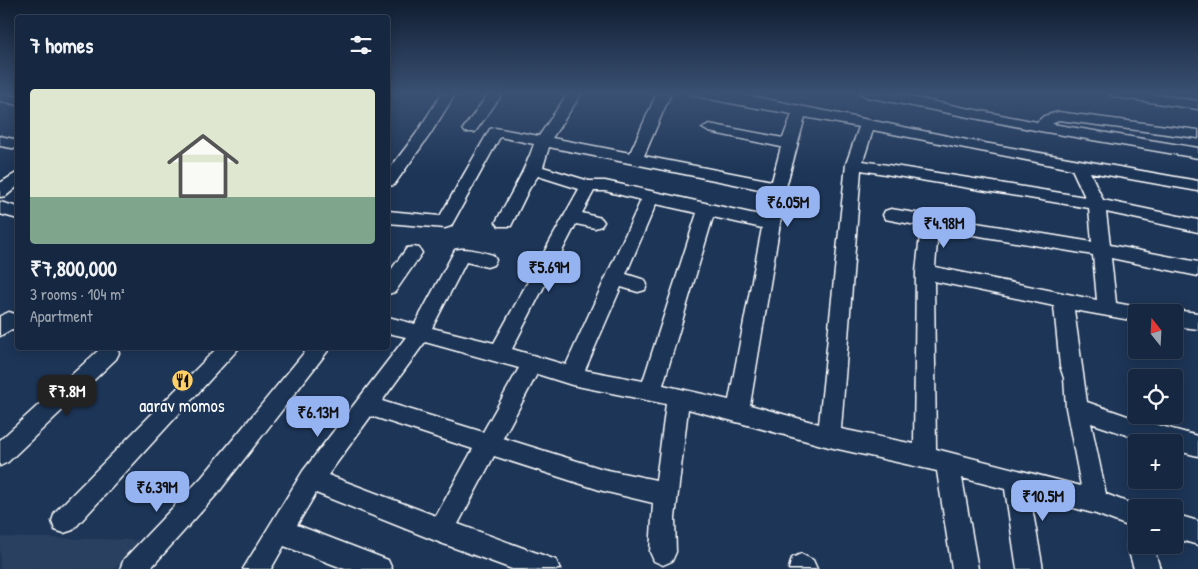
<!DOCTYPE html>
<html lang="en">
<head>
<meta charset="utf-8">
<style>
	body { margin:0; font-family:"Patrick Hand",sans-serif; background:#1f3048; color:#f1f3f6; height:100vh; display:flex; flex-direction:column; font-size:19px; white-space:nowrap }
	* { box-sizing:border-box; margin:0 }
	p { font-size:16px; color:#9ea6b1 }
	.icon { flex:none; width:28px; height:28px; fill:none; stroke:currentColor; stroke-width:2; stroke-linecap:round; stroke-linejoin:round }
	.map { position:relative; flex:1; overflow:hidden }
	.drawer { position:absolute; left:15px; top:15px; width:375px; height:335px; display:flex; flex-direction:column; background:#162841; border-radius:5px; box-shadow:0 2px 12px #0003,0 0 0 1px #35445a }
	.drawer>* { flex:none }
	.needle { width:32px; rotate:342deg }
	.controls { position:absolute; left:1128px; top:304px; display:grid; gap:10px }
	.controls a { display:grid; place-items:center; width:55px; height:55px; border-radius:5px; background:#162841; box-shadow:0 2px 12px #0003,0 0 0 1px #35445a; font-size:25px }
	.price { position:absolute; translate:-50% -42px; padding:0 11px; border-radius:10px; background:#95b2f1; color:#111; font-size:16px; line-height:32px; filter:drop-shadow(0 1px 2px #0008) }
	.price::after { content:''; position:absolute; left:50%; top:30px; width:15px; height:11px; margin-left:-8px; background:inherit; clip-path:polygon(0 0,100% 0,50% 100%) }
	.price.current { background:#222; color:#fff }
	ul { padding:0; list-style:none }
	li { display:grid; align-content:center; gap:10px; height:265px; padding:0 15px }
	li span { display:grid; place-items:center; height:155px; border-radius:5px; color:#555 }
	li>.icon { margin-inline-start:auto }
	span .icon { width:90px; height:90px; fill:#fffc; stroke-width:1 }
	li b { font-size:21px }
	h2 { display:flex; justify-content:space-between; align-items:center; height:60px; padding:0 15px; font-size:21px }
	.map>svg:first-child { display:block }
	.built { fill:#2a4161 }
	.lines { fill:none; stroke-linecap:round; stroke-linejoin:round }
	.street-casing { stroke:#fff; stroke-width:3 }
	.street { fill:#1d3557; fill-rule:evenodd }
	.labels { text-anchor:middle; stroke-width:4; stroke-linejoin:round; paint-order:stroke }
	.poi-label { font-size:18px; fill:#fff; stroke:#1d3557 }
</style>
</head>
<body>
<div class="map">
<svg width="1198" height="569" viewBox="0 0 1198 569">
	<rect width="100%" height="100%" fill="#1d3557"/>
	<filter id="ink" filterUnits="userSpaceOnUse"><feTurbulence type="fractalNoise" baseFrequency=".02" numOctaves="2"/><feDisplacementMap in="SourceGraphic" scale="10" xChannelSelector="R" yChannelSelector="G"/><feConvolveMatrix kernelMatrix="1 2 1 2 8 2 1 2 1" color-interpolation-filters="sRGB"/></filter>
	<g filter="url(#ink)">
		<polygon class="built" points="0,537 139,540 115,569 0,569"/>
		<g class="lines">
			<defs>
				<g id="street">
					<polygon points="0,93 18,97 18,105 0,101"/>
					<polygon points="442,93 456,93 429,136 394,185 388,186 388,171 416,134"/>
					<polygon points="489,93 503,93 475,132 465,132 463,129"/>
					<path d="M568 93H582L552 138 630 153 657 93H671L644 156 772 181 781 147 709 132 702 128 709 124 783 138 792 114C778 111 693 98 689 93H736L967 140 1198 181V191L1090 172 1103 200 1198 220V232L1106 212 1110 245 1198 262V276L1111 258 1116 303 1143 308 1145 312H1136V321L1074 310 1087 402 1139 420 1198 436V456L1174 450V442H1148L1091 423 1106 494 1142 508H1136V529L1096 514 1030 496 1043 569H1017L1005 489 962 478 978 569H952L937 471 829 447 688 409 675 518 676 552 672 561 663 565 654 561 650 552 653 503 603 491 494 456 458 524 556 560 560 569H512L441 543 316 493 297 525 388 560 392 569H345L284 546 271 569H243L303 471 406 337 388 333V317L415 324 455 250C466 247 482 252 493 255L496 260 493 265 487 267 466 262 432 328 494 343 579 189 538 176 529 189 511 226H499L496 222C509 196 525 172 534 144L500 137 451 226 445 228 388 223V211L440 216 490 129 495 128 539 136ZM805 117 859 127 846 164 819 424 750 405 786 187ZM873 130 1072 169 1085 197 863 161ZM549 147 769 191 764 216 605 181H589L543 167ZM861 170 1089 208 1092 242 891 209 885 211 883 215 885 219 921 226 916 272 914 444 841 429ZM594 191H605L641 200 566 365 512 349 576 224 595 228 601 226 604 222 601 218 582 213ZM656 204 697 213 643 381 585 370 621 287 638 292 645 290 647 285 645 280 626 274ZM713 217 762 228 729 400 663 385ZM938 229 1093 255 1097 300 935 267ZM934 281 1054 306 1060 366 1064 378 1066 408 1081 486 936 449ZM425 342 519 368 483 432 382 401ZM537 374 572 385 666 404 656 480 603 469 503 438ZM371 416 473 449 436 516 328 475Z"/>
					<polygon points="860,93 890,93 1037,122 1044,116 1058,112 1198,130 1198,138 1059,120 1052,124 1198,148 1198,158 1040,131 867,97"/>
					<polygon points="1108,93 1146,93 1198,101 1198,109 1115,97"/>
					<polygon points="0,136 18,140 18,149 0,146"/>
					<polygon points="18,172 18,186 6,196 0,197 0,183"/>
					<polygon points="0,202 18,207 18,219 0,214"/>
					<polygon points="413,247 419,248 422,253 395,292 388,294 388,274 407,248"/>
					<polygon points="1174,310 1198,313 1198,329 1174,326 1174,312 1167,312"/>
					<polygon points="9,312 18,315 18,331 12,329 0,336 0,316"/>
					<polygon points="101,348 116,348 119,353 116,359 8,462 0,466 0,440"/>
					<polygon points="217,348 239,348 73,530 64,533 55,530 52,521 55,512"/>
					<polygon points="308,348 330,348 218,493 150,569 120,569 124,559 202,477"/>
					<polygon points="1174,514 1198,521 1198,545 1174,538"/>
					<polygon points="1136,534 1136,545 1153,545 1160,569 1134,569 1127,545 1131,536"/>
					<polygon points="801,554 813,560 817,569 789,569 792,558"/>
				</g>
			</defs>
			<use href="#street" class="street-casing"/>
			<use href="#street" class="street"/>
		</g>
	</g>
	<linearGradient id="sky" x2="0" y2="1"><stop stop-color="#101d30"/><stop offset="0.54" stop-color="#3a5174"/><stop offset="1" stop-color="#3a5174" stop-opacity="0"/></linearGradient>
	<rect width="1198" height="173" fill="url(#sky)"/>
	<defs>
		<symbol id="restaurant-disc" viewBox="-11 -11 22 22"><circle r="9.5" fill="#ffd166" stroke="#1d3557"/><path d="M-5-6h1v4h1v-4h1v4h1v-4h1v5L-1.5 .5V6h-2V.5L-5-1ZM5-6V6H3V1.5H1.5Q1.5-4 5-6Z" fill="#111"/></symbol>
	</defs>
	<g fill-rule="evenodd">
		<use href="#restaurant-disc" x="170" y="368" width="25" height="25"/>
	</g>
	<g class="labels">
		<g class="poi-label">
			<text x="182" y="412">aarav momos</text>
		</g>
	</g>
</svg>
<div class="controls">
<a><svg class="needle" viewBox="-14 -14 28 28"><path d="M0-13l5 13h-10z" fill="#e53935"/><path d="M0 13l5-13h-10z" fill="#9ea6b1"/></svg></a>
<a><svg class="icon" aria-label="locate" viewBox="0 0 24 24"><circle cx="12" cy="12" r="6"/><path d="M12 2v4M12 18v4M2 12h4M18 12h4"/></svg></a>
<a>+</a>
<a>−</a>
</div>
<b class="price" style="left:788px;top:228px">₹6.05M</b>
<b class="price" style="left:944px;top:249px">₹4.98M</b>
<b class="price" style="left:549px;top:293px">₹5.69M</b>
<b class="price current" style="left:67px;top:417px">₹7.8M</b>
<b class="price" style="left:318px;top:438px">₹6.13M</b>
<b class="price" style="left:157px;top:513px">₹6.39M</b>
<b class="price" style="left:1043px;top:522px">₹10.5M</b>
<section class="drawer">
<h2>7 homes<svg class="icon" aria-label="filters" viewBox="0 0 24 24"><path d="M4 7h16M4 17h16"/><circle cx="9" cy="7" r="2"/><circle cx="15" cy="17" r="2"/></svg></h2>
<ul>
<li><span style="background:linear-gradient(#dfe7d0 70%,#7fa58c 0)"><svg class="icon" aria-label="home" viewBox="0 0 24 24"><path d="M3 11l9-7 9 7M6 9v11h12V9"/></svg></span><div><b>₹7,800,000</b><p>3 rooms · 104 m²</p><p>Apartment</p></div></li>
</ul>
</section>
</div>
</body>
</html>
